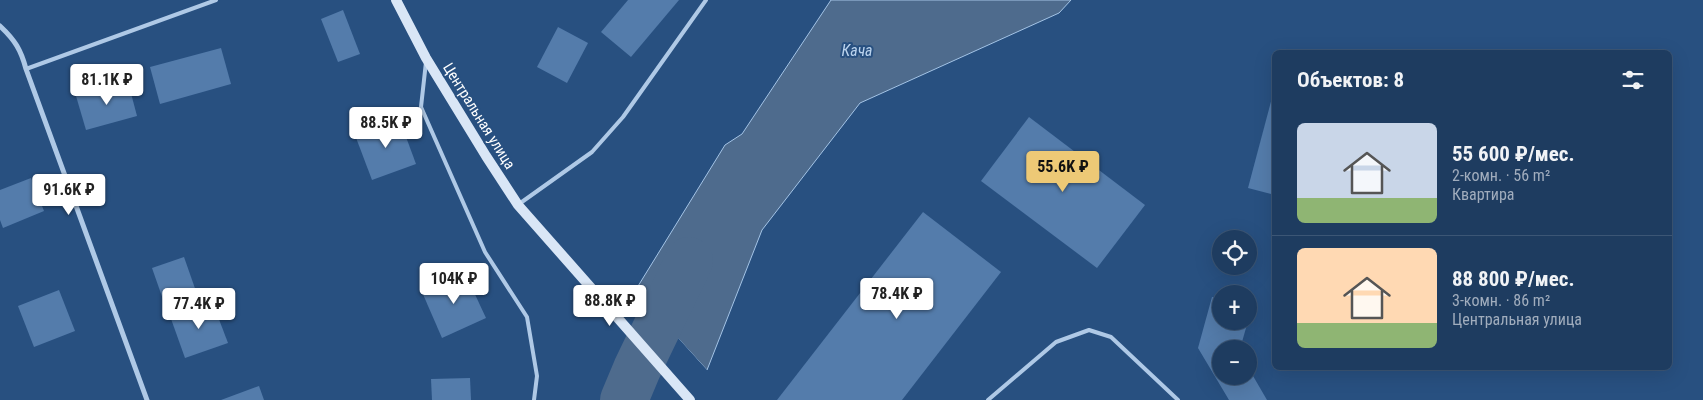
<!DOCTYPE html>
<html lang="ru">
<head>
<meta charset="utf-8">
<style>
	body { margin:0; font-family:"Roboto Condensed",sans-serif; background:#2b4769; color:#f1f3f6; height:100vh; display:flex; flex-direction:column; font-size:19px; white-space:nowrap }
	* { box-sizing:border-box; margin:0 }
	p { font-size:16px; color:#a1adbd }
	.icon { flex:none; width:28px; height:28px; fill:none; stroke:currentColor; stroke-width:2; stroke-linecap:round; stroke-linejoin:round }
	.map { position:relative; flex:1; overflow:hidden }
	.panel { position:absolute; left:1272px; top:50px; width:400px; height:320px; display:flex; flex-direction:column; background:#1e3c60; border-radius:8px; box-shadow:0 5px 20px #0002,0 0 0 1px #3c5675 }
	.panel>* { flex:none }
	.buttons { position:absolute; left:1212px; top:230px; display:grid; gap:10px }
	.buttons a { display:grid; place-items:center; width:45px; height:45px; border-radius:50%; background:#1e3c60; box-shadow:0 5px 20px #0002,0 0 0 1px #3c5675; font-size:25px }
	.price { position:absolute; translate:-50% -42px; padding:0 11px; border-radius:5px; background:#fff; color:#222; font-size:16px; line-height:32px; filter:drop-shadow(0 1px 2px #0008) }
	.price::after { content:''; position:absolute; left:50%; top:30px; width:15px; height:11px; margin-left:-8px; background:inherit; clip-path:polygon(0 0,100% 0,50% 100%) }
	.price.on { background:#edc976; color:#111 }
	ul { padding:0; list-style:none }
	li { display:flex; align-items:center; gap:15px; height:125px; padding:0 25px }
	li+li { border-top:1px solid #3c5675 }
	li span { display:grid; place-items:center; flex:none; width:140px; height:100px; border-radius:8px; color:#555 }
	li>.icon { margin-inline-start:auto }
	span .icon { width:60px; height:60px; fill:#fffc; stroke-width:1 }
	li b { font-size:21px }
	h2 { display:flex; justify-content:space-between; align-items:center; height:60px; padding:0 25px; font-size:21px }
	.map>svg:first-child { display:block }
	.water { fill:#4e6b8d; stroke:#a4c4e6 }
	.pier { fill:#285080 }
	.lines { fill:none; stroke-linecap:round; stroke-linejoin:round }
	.river { stroke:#4e6b8d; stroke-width:48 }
	.building { fill:#547cab }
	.lane { stroke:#afc9e6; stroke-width:4 }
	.street { stroke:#afc9e6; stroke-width:5 }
	.secondary { stroke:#d9e6f6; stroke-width:10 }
	.labels { text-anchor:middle; stroke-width:4; stroke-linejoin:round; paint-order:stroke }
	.street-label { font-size:15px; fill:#fff; stroke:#285080 }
	.water-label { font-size:16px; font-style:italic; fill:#bbd3ed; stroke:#285080 }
</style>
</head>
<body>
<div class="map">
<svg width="1703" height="400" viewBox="0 0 1703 400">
	<rect width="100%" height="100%" fill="#285080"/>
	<polygon class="water" points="831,0 1071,0 1059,13 860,103 762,230 707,370 635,291 725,145 742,134"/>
	<polygon class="pier" points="634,289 707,370 709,372 705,372 633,292"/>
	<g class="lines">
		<polyline class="river" points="624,400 637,369 689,261"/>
	</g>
	<g class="building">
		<polygon points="628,0 679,0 631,57 601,32"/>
		<polygon points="343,10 360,54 338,62 321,19"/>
		<polygon points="558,27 588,43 567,83 537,67"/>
		<polygon points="221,48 231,84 160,104 150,67"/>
		<polygon points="128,82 137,116 86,130 76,96"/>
		<polygon points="1273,94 1275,94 1275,195 1248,188"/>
		<polygon points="1029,117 1145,205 1097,268 981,181"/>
		<polygon points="399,118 416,164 372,180 355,135"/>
		<polygon points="31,178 44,211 3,228 0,220 0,190"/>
		<polygon points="923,212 1001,272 902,400 777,400"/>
		<polygon points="184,257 198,297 166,308 152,268"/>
		<polygon points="465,273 486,318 442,338 422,292"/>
		<polygon points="59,290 75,331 34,347 18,306"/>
		<polygon points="1212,297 1221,299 1221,321 1248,321 1240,349 1221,349 1221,376 1249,376 1249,369 1267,400 1229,400 1198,348"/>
		<polygon points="212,301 228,343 185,358 170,316"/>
		<polygon points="470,378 471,400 432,400 431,379"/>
		<polygon points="259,386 264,400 221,400"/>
	</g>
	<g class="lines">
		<g class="lane">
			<polyline points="426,62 421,107 485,252 527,317 537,376 534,400"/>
			<polyline points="26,69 216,0"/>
			<polyline points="519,204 592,152 623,117 706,0"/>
			<polyline points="988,400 1056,342 1089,330 1111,337 1178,400"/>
		</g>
		<path class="street" d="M0 26C15 40 21 50 26 69L147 400"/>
		<polyline class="secondary" points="396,0 426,58 486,156 518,205 690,400"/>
	</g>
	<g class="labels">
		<g class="street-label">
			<text transform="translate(479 116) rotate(58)" y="5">Центральная улица</text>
		</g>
		<g class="water-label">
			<text x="857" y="56">Кача</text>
		</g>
	</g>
</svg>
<div class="buttons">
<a><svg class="icon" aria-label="locate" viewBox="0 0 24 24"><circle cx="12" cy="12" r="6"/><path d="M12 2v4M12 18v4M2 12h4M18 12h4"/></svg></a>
<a>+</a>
<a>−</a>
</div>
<b class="price" style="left:107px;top:106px">81.1K ₽</b>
<b class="price" style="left:386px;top:149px">88.5K ₽</b>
<b class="price on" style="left:1063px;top:193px">55.6K ₽</b>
<b class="price" style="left:69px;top:216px">91.6K ₽</b>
<b class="price" style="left:454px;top:305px">104K ₽</b>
<b class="price" style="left:897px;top:320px">78.4K ₽</b>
<b class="price" style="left:610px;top:327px">88.8K ₽</b>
<b class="price" style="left:199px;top:330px">77.4K ₽</b>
<section class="panel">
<h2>Объектов: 8<svg class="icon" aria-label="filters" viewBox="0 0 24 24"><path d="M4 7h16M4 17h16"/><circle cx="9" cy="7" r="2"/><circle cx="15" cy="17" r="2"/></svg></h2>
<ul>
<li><span style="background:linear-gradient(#c9d6e8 75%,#8fb573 0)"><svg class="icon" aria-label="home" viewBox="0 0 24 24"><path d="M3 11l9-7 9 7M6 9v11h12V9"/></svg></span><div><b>55 600 ₽/мес.</b><p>2-комн. · 56 m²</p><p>Квартира</p></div></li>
<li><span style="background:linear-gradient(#ffd9b3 75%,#8fb573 0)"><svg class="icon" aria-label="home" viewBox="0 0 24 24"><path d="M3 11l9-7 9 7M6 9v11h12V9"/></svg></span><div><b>88 800 ₽/мес.</b><p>3-комн. · 86 m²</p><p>Центральная улица</p></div></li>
</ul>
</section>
</div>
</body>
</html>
